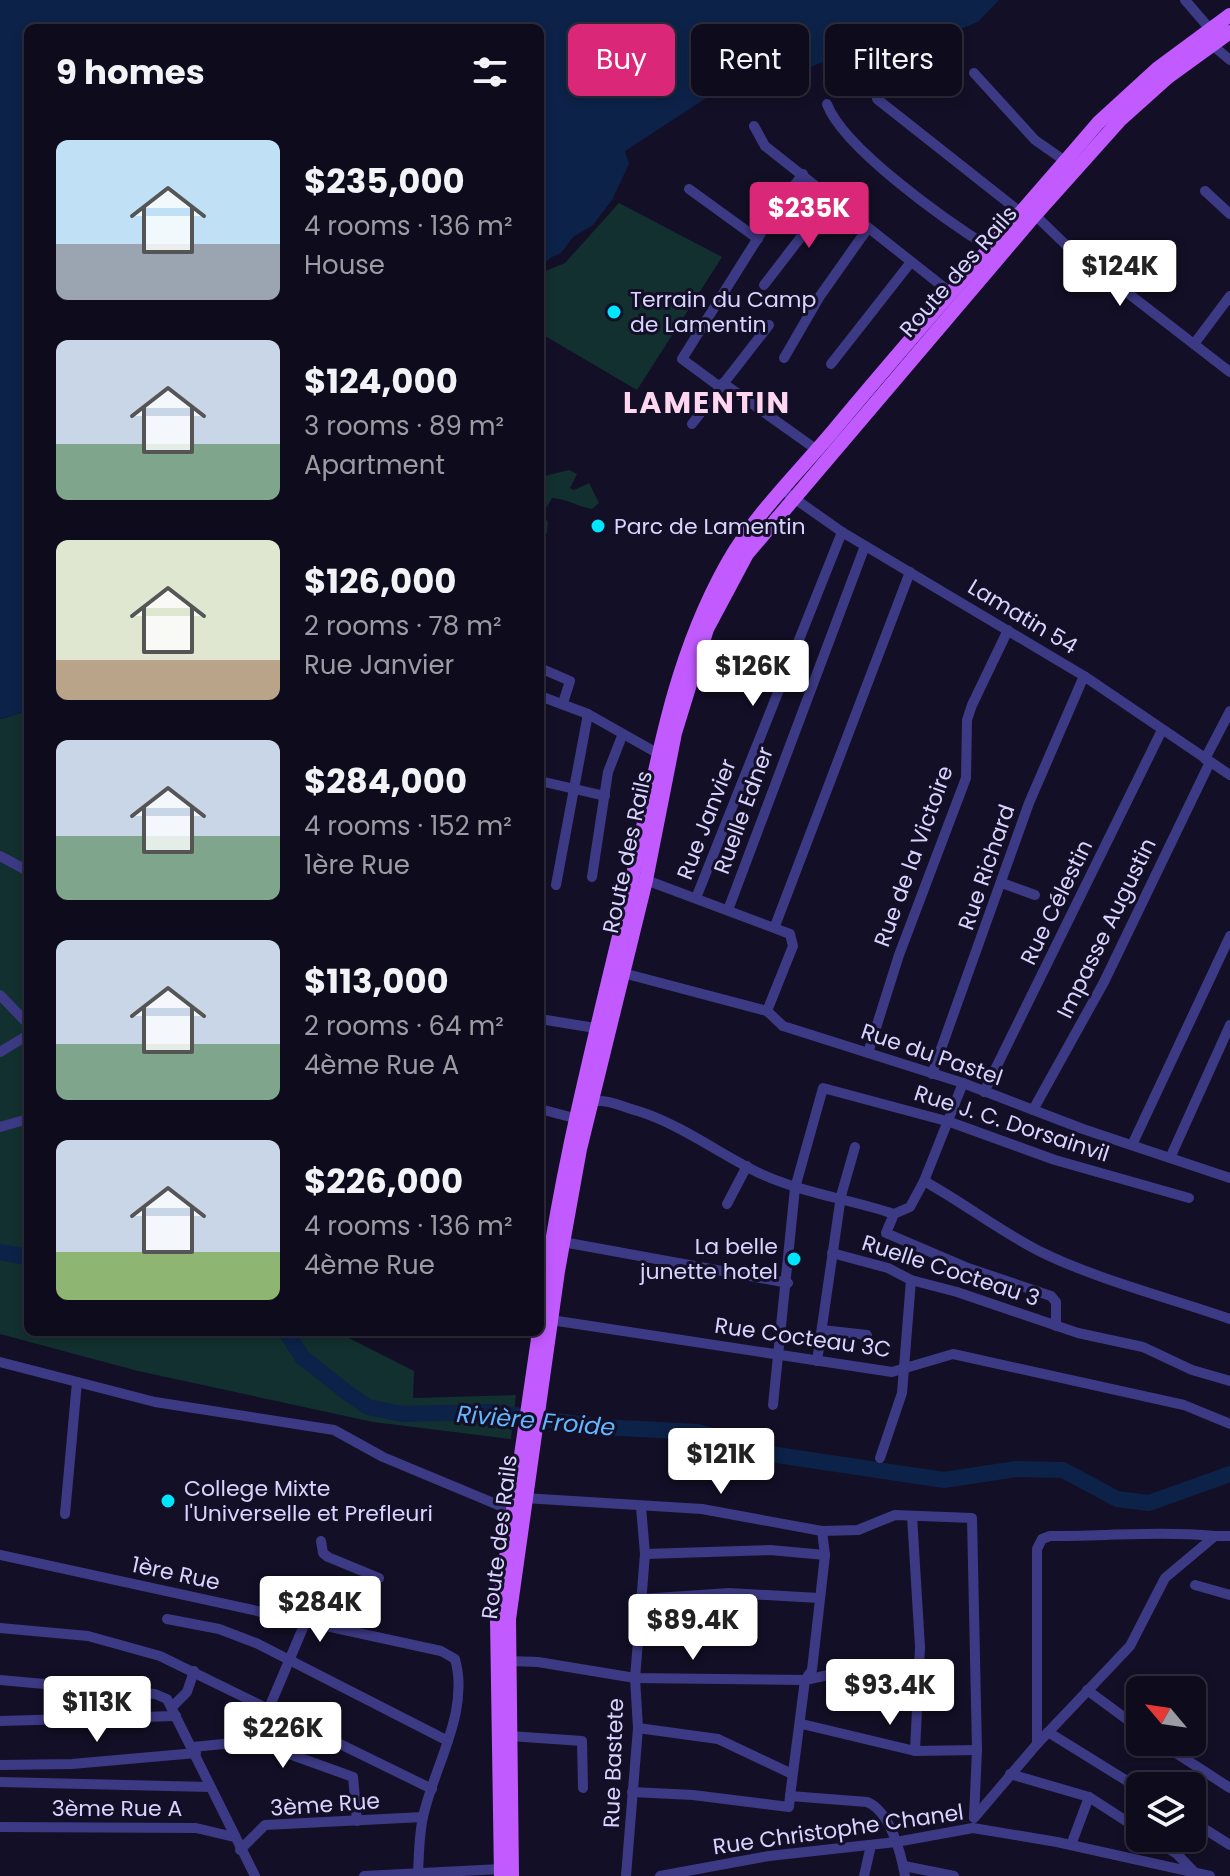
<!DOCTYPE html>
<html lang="en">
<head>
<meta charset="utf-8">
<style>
	body { margin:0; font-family:Poppins,sans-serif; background:#171425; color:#f1f3f6; height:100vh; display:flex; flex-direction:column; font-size:30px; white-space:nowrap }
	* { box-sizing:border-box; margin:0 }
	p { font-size:26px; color:#9b9ba3 }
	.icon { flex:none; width:44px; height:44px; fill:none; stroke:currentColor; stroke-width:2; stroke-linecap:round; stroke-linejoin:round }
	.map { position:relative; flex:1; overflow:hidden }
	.sheet { position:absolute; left:24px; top:24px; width:520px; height:1312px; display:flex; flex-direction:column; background:#0e0b1c; border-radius:12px; box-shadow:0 4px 12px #0003,0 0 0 2px #2e2b3b }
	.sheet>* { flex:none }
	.guide { position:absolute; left:568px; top:24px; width:542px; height:72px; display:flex; gap:16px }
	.needle { width:52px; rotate:299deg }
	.tools { position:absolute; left:1126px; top:1676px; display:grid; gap:16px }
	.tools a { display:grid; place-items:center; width:80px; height:80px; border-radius:12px; background:#0e0b1c; box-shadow:0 4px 12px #0003,0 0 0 2px #2e2b3b; font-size:40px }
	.price { position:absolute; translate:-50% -68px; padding:0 18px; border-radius:8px; background:#fff; color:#222; font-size:26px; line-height:52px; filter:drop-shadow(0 2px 4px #0008) }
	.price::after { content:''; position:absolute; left:50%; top:48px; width:24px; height:18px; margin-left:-12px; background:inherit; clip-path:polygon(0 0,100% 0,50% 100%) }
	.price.current { background:#db2777; color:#fff }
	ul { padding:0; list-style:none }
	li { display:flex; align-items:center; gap:24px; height:200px; padding:0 32px }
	li span { display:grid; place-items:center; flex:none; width:224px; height:160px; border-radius:12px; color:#555 }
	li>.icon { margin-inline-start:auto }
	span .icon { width:96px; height:96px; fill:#fffc; stroke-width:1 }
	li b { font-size:34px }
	h2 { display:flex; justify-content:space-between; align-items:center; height:96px; padding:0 32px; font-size:34px }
	.pill { padding:0 28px; border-radius:12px; background:#0e0b1c; box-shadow:0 4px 12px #0003,0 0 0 2px #2e2b3b; font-size:28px; line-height:72px }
	.pill.current { background:#db2777; color:#fff }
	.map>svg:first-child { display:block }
	.green { fill:#12302f }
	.water { fill:#0c2248 }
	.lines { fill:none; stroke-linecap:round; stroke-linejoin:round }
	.river { stroke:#0c2248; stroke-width:16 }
	.minor { stroke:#3d3a85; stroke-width:10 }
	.major { stroke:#c25bff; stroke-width:14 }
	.poi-dot { fill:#00e5ff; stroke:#130f26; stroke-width:3 }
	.labels { text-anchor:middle; stroke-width:6; stroke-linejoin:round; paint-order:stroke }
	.street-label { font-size:22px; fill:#d9d4ff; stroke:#130f26 }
	.poi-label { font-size:22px; fill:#d9d4ff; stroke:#130f26; text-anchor:start }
	.water-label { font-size:24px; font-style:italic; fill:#62b6ff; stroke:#130f26 }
	.district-label { font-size:30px; font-weight:bold; letter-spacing:2px; fill:#ffd6f0; stroke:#130f26 }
</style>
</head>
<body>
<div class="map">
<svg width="1230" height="1876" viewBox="0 0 1230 1876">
	<rect width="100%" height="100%" fill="#130f26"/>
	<g class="green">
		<polygon points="619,203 722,257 637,390 540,333 540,290 545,284 543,272 565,263"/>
		<path d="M569 470 577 474 570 488 574 490 589 483 599 503 592 509C576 506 568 499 552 498L542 515 548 522 547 533 540 537V477Z"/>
		<polygon points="28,711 28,1332 337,1332 414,1371 413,1398 516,1395 511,1439 373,1422 138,1371 0,1334 0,719"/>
	</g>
	<polygon class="water" points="0,0 999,0 978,22 897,55 870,44 805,69 796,61 783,63 782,73 760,85 750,76 731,82 625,151 629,164 612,200 593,225 573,237 561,253 550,258 540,268 540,28 28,28 28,711 0,719"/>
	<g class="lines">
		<g class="river">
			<polyline points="0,1252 28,1257"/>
			<polyline points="286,1332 303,1358 349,1394 368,1407 402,1414 493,1412 601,1427 698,1432 770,1454 944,1480 1016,1469 1063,1470 1117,1499 1149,1503 1230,1474"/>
		</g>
		<g class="minor">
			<polyline points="1185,0 1210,29"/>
			<polyline points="1211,44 1230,60"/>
			<polyline points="974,73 1035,140 1065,161"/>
			<polyline points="877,99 1020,212"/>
			<path d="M827 104C843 148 948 222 990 248"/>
			<polyline points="754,126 765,146 951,293"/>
			<polyline points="689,189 758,239"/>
			<polyline points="1205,191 1230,214"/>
			<polyline points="1035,215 1067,246 1230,372"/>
			<polyline points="764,285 831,198"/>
			<polyline points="1194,344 1230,296"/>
			<polyline points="784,358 820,296 868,228"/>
			<polyline points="831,364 911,262"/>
			<polyline points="723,383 817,450"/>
			<polyline points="720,387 682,359 778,206 803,174"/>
			<polyline points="692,424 769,325"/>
			<polyline points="781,489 842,532 1084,676 1230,775"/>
			<polyline points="540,668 570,681 563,703"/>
			<polyline points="540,696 588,714 657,753"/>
			<polyline points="1205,759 1230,711"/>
			<polyline points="540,781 605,796"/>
			<polyline points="0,856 28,871"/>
			<polyline points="592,877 608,772 622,736"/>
			<polyline points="646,880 790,934 793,946 767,1011"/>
			<polyline points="1002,883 1035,895"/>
			<polyline points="556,885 588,714"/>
			<polyline points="696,898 842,532"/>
			<polyline points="728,910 865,546"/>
			<polyline points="775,926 910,572"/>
			<polyline points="623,973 767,1011 783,1026 963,1083 1083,1129 1230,1178"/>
			<polyline points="0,995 28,1024"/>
			<polyline points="540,1019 595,1028"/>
			<polyline points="0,1052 28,1035"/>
			<polyline points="868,1053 899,955 966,778 967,720 972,705 1008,630"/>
			<polyline points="932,1074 1029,803 1084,676"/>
			<polyline points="963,1083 924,1181 910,1207 894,1214 886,1233 968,1268 1051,1296 1056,1302 1056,1326"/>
			<polyline points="984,1092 1162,730"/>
			<path d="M591 1102C607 1098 622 1107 638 1111 682 1125 718 1153 759 1173 802 1193 849 1199 894 1214"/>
			<polyline points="540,1109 574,1118"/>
			<polyline points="1033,1110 1104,982 1210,762"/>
			<polyline points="0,1127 28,1119"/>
			<polyline points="1132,1145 1230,936"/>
			<polyline points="1170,1158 1230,1025"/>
			<polyline points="540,1163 541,1164"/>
			<path d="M924 1181C964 1203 998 1230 1039 1251 1095 1279 1170 1298 1230 1319"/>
			<polyline points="727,1204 747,1166"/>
			<polyline points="563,1242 788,1283"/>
			<polyline points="832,1253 888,1268 911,1280 957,1292 1078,1333 1143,1347 1192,1370 1230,1381"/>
			<polyline points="551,1320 892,1372 953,1354 1184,1405 1230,1424"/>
			<polyline points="822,1330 867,1335"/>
			<polyline points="817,1361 841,1196 855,1147"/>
			<polyline points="0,1362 155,1402 334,1430 383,1457 510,1510"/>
			<polyline points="773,1405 795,1188 823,1088 950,1122 1055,1160 1189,1198"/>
			<polyline points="880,1458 902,1393 911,1280"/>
			<polyline points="524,1498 702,1509 822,1531 858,1530 895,1515 972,1518 977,1750 974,1817"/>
			<polyline points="65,1514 77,1382"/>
			<polyline points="912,1516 920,1647 915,1751"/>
			<polyline points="321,1541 323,1553 328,1557 379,1578"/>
			<polyline points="645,1554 770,1550 825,1555"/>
			<path d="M0 1555 441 1651 455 1659C470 1712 434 1766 423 1817 419 1835 419 1855 418 1873"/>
			<polyline points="1195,1585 1230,1595"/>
			<polyline points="641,1599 729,1593 819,1598"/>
			<polyline points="167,1619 219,1629 256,1643 448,1741"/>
			<polyline points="0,1628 88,1636 160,1656 432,1789"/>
			<polyline points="509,1661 538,1662 635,1678 805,1680 852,1670 875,1672"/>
			<polyline points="0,1680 155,1694 167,1699 255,1876"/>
			<polyline points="1087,1690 1140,1729"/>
			<polyline points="173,1706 187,1692 194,1671"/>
			<polyline points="269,1708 305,1623"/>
			<polyline points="0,1721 176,1716"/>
			<polyline points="802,1724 915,1751 977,1750"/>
			<polyline points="638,1728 718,1739 790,1773"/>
			<polyline points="1048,1732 1140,1789"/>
			<polyline points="510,1736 582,1741 583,1788"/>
			<polyline points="1159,1742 1230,1788"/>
			<path d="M1037 1744V1549L1042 1539 1050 1536C1106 1536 1160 1531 1215 1536"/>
			<polyline points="193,1747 253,1741 353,1777 357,1821"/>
			<polyline points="0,1765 72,1764 196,1753"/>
			<polyline points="1010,1774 1089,1797 1140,1830"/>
			<polyline points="0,1782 210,1787"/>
			<path d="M632 1792 693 1795 789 1807 790 1796 867 1802C890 1811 901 1853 905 1876"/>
			<polyline points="790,1796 805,1680 812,1670 825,1555 822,1531"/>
			<polyline points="974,1818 1037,1744 1130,1646 1165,1578 1215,1536 1230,1536"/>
			<polyline points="1192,1821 1230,1845"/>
			<polyline points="0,1827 196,1828 234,1837"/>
			<polyline points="1152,1838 1177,1854 1197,1875"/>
			<polyline points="1071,1845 1089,1797"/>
			<polyline points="240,1850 265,1825 423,1817"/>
			<polyline points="904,1866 954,1876"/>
			<polyline points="364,1876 501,1869"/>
			<polyline points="626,1876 638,1728 635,1678 645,1554 641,1507"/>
			<polyline points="660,1876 769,1856 896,1842 973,1828 1057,1842 1210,1876"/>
			<polyline points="864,1876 871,1845"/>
		</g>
		<g class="major">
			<path d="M540 1326C556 1189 590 1057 622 924 652 800 664 676 727 564 755 514 797 474 834 430 920 326 1010 226 1098 123L1157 69 1230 15"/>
			<polyline points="501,1876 497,1619 539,1332"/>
			<polyline points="512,1876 509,1619 558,1271 580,1149 646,880 675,733 707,629 747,554 1035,215 1120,120 1168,77 1230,32"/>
		</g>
	</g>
	<g class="poi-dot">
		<circle cx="614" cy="312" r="8"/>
		<circle cx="598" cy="526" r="8"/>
		<circle cx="794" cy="1259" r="8"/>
		<circle cx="168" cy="1501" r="8"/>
	</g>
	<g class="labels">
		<g class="street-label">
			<text transform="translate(958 271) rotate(-49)" y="8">Route des Rails</text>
			<text transform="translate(1023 616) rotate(31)" y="8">Lamatin 54</text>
			<text transform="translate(743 810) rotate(-70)" y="8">Ruelle Edner</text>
			<text transform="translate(706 819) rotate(-69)" y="8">Rue Janvier</text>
			<text transform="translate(627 852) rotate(-78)" y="8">Route des Rails</text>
			<text transform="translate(913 856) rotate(-70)" y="8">Rue de la Victoire</text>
			<text transform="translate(986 867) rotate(-71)" y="8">Rue Richard</text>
			<text transform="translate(1056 902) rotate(-64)" y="8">Rue Célestin</text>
			<text transform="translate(1106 928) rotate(-64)" y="8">Impasse Augustin</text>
			<text transform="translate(932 1054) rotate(19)" y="8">Rue du Pastel</text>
			<text transform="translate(1012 1123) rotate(18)" y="8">Rue J. C. Dorsainvil</text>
			<text transform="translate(951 1270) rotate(18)" y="8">Ruelle Cocteau 3</text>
			<text transform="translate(803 1337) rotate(8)" y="8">Rue Cocteau 3C</text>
			<text transform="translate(499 1537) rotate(-83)" y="8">Route des Rails</text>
			<text transform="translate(176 1573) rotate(12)" y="8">1ère Rue</text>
			<text transform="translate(613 1763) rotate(-88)" y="8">Rue Bastete</text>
			<text transform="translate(325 1804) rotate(-4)" y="8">3ème Rue</text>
			<text x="117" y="1816">3ème Rue A</text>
			<text transform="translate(838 1829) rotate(-8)" y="8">Rue Christophe Chanel</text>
		</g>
		<g class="poi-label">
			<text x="630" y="307">Terrain du Camp<tspan x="630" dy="25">de Lamentin</tspan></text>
			<text x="614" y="534">Parc de Lamentin</text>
			<text x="778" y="1254" text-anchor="end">La belle<tspan x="778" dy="25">junette hotel</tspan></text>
			<text x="184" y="1496">College Mixte<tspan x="184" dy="25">l'Universelle et Prefleuri</tspan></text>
		</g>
		<g class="water-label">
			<text transform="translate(536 1421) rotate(5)" y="8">Rivière Froide</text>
		</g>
		<g class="district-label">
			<text x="707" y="413">LAMENTIN</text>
		</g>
	</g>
</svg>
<div class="tools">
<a><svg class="needle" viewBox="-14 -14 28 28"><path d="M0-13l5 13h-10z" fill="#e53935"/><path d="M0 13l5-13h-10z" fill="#9b9ba3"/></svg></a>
<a><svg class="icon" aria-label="layers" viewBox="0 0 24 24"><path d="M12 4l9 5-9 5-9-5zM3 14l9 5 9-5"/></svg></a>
</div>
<b class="price current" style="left:809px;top:250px">$235K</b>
<b class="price" style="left:1120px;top:308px">$124K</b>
<b class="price" style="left:753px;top:708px">$126K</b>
<b class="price" style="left:721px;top:1496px">$121K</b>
<b class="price" style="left:320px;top:1644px">$284K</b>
<b class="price" style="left:693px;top:1662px">$89.4K</b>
<b class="price" style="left:890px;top:1727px">$93.4K</b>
<b class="price" style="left:97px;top:1744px">$113K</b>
<b class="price" style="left:283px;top:1770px">$226K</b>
<div class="guide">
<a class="pill current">Buy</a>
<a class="pill">Rent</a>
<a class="pill">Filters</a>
</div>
<section class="sheet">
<h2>9 homes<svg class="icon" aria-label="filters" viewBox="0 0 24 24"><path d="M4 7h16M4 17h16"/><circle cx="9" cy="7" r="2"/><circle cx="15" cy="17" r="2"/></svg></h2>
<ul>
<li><span style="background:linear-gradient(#bfe0f5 65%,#9aa5b1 0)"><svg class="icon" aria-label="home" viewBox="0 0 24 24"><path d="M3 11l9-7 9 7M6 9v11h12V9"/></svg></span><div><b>$235,000</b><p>4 rooms · 136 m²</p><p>House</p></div></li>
<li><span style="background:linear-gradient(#c9d6e8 65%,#7fa58c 0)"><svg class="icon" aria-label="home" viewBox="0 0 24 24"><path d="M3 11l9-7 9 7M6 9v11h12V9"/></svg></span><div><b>$124,000</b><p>3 rooms · 89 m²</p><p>Apartment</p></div></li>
<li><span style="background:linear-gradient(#dfe7d0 75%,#b9a48a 0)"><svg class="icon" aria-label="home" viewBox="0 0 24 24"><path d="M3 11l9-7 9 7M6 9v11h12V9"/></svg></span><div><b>$126,000</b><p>2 rooms · 78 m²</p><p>Rue Janvier</p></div></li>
<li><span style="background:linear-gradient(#c9d6e8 60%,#7fa58c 0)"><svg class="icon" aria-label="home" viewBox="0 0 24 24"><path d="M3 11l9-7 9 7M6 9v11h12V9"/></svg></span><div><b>$284,000</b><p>4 rooms · 152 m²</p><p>1ère Rue</p></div></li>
<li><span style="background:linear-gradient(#c9d6e8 65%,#7fa58c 0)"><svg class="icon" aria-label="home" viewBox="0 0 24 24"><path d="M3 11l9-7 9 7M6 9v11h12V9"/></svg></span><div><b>$113,000</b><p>2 rooms · 64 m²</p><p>4ème Rue A</p></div></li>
<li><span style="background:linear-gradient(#c9d6e8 70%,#8fb573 0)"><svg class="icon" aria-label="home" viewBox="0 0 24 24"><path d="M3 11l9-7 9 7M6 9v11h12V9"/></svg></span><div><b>$226,000</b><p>4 rooms · 136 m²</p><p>4ème Rue</p></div></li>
</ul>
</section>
</div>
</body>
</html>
